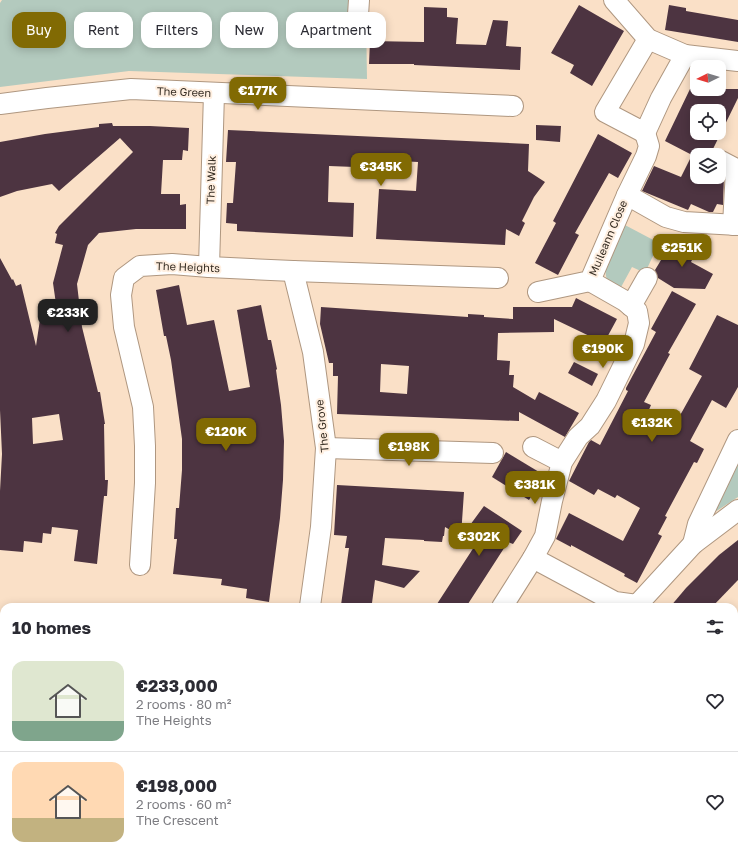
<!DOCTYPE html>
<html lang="en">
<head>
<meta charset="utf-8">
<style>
	body { margin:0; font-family:"Golos Text",sans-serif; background:#f7f7f7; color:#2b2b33; height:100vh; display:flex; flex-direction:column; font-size:15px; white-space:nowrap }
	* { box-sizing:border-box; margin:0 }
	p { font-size:13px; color:#7c7c81 }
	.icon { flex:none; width:22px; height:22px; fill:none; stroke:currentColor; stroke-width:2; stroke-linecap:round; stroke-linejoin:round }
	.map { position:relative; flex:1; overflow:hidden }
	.details { position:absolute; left:0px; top:603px; width:738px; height:256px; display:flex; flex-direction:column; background:#fff; border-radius:12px 12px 0 0; box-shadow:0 2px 10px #0003 }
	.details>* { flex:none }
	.guide { position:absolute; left:12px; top:12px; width:400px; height:36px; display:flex; gap:8px }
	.needle { width:26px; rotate:265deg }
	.tools { position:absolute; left:690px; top:60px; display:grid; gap:8px }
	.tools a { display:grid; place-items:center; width:36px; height:36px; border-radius:8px; background:#fff; box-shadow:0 2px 10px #0003; font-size:20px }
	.price { position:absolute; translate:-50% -34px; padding:0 9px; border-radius:8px; background:#816a03; color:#fff; font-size:13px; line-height:26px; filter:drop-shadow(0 1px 2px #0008) }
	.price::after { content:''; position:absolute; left:50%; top:24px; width:12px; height:9px; margin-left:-6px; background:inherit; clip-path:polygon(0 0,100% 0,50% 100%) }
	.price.selected { background:#222; color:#fff }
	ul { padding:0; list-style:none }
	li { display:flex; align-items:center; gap:12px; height:100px; padding:0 12px }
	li+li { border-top:1px solid #e1e1e2 }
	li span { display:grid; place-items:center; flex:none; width:112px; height:80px; border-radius:12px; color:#555 }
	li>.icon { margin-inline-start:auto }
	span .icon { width:48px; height:48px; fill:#fffc; stroke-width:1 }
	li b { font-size:17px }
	h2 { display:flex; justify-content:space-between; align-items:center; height:48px; padding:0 12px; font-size:17px }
	.chip { padding:0 14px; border-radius:12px; background:#fff; box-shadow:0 2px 10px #0003; font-size:14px; line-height:36px }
	.chip.selected { background:#816a03; color:#fff }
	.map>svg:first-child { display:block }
	.green { fill:#b3cabe }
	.building { fill:#4d3441; fill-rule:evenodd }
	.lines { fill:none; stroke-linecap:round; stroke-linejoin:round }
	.minor-casing { stroke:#af9780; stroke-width:22 }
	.highway-casing { stroke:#fff; stroke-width:24 }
	.minor { stroke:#fff; stroke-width:20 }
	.highway { stroke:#6dc8fc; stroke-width:22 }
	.labels { text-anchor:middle; stroke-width:4; stroke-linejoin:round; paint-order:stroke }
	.street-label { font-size:11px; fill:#362d23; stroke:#ffefe0 }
</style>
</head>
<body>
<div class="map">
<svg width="738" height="859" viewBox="0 0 738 859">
	<rect width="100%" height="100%" fill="#fae0c7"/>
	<g class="green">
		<polygon points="2,0 349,0 348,13 366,16 367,79 129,71 0,87 0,3"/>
		<path d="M623 224 659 243 645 273 632 267 620 289 607 280C601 261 615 241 623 224Z"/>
		<polygon points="738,460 738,497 715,512 712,510"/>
		<polygon points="734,724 738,726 737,740 738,741 738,782 737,787 734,787"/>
		<polygon points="0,763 4,763 4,855 0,854"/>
		<polygon points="6,855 461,855 484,859 21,859"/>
	</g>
	<g class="building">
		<polygon points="579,5 624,31 592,86 570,73 574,65 551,53"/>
		<polygon points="669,5 686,8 686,11 738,20 738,42 665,30"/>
		<polygon points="424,7 447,8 447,17 458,18 456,44 486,45 493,20 508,21 506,46 521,47 520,70 414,65 414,64 369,64 370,41 424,42"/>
		<path d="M690 89H738V98L712 151 709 155H697V177H719V173L724 176 723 205 717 204 713 212H709L691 204 688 210 642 191 654 166 681 177 692 155 665 141ZM697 111H719V133H697Z"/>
		<path d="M112 123 113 126H150L189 128 188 151 183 150 182 160H163L161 194H180V205L186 204V229H136L99 233 88 245 77 284 82 327 98 392H100L105 424H104L105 480H108L107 496H104L97 564 74 561 78 530 52 527 51 534 43 533 42 543 24 541 23 552 0 550V491L2 454 0 410V258L12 280 13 279 16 286 21 284 36 346 41 313 57 311 53 283 63 245 55 243 57 234 55 233 59 226 133 152 120 138 59 191 52 184 17 191 0 197V142L45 134 99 127V124ZM59 414 63 440 33 444 32 418Z"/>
		<polygon points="536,125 561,126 560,142 536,140"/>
		<polygon points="228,130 529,144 528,171 545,182 534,197 522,221 525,223 519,236 506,229 505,245 376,239 379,189 416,191 418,162 381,160 355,159 355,167 329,166 328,202 354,203 353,237 237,231 237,224 226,223 227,203 233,203 236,162 226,162"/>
		<polygon points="598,134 632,153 618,178 609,173 575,233 579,235 558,275 535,263 556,223 553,221"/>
		<polygon points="675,237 697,250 691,262 713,274 705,289 674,288 658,278 655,270"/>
		<polygon points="179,285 187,325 214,320 229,391 250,387 237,310 261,305 268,340 271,340 277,369 276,370 281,405 284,441 283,480 280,518 269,602 246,598 247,589 221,585 222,579 173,574 177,539 174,539 176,508 179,508 182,470 182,439 171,360 166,336 164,336 156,290"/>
		<polygon points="672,291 696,304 668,353 670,354 644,402 651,405 648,412 673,428 702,376 689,369 717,315 738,325 738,387 726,408 712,400 690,441 704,449 697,463 694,462 665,516 667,517 658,534 662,536 637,583 624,576 625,574 571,545 571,547 556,539 569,513 623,541 640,508 617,495 615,498 598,489 594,495 569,481 589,442 591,440 600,445 628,391 626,390 626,388 656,332 651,329"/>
		<path d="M576 298 617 319 604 343 554 319V332L498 333 497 360 510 361 509 375H514L513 387 535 400 539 392 579 413 565 437 519 412V421L337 414 338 376H333V363H329L320 324 321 307 468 317V314L484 315V317L513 319V307H572ZM381 364 409 366 407 394 380 392Z"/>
		<polygon points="574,362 598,374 592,386 568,373"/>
		<polygon points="506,452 544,475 529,500 492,477"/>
		<polygon points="337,485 464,492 461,536 445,527 444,536 443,536 442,542 424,541 424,540 385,538 382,565 420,571 404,588 375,580 372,603 370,603 369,607 341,605 349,548 345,548 347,536 334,535"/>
		<polygon points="484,506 522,531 513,544 508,542 466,607 435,607 476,544 462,536"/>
		<polygon points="738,540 738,580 712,607 670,607 686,588 719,555"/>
	</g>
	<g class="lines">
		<defs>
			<g id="minor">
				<polyline points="614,0 648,39 685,55 738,61"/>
				<polyline points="358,15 359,0"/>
				<polyline points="648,39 605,112 645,133 661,98 685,55"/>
				<polyline points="0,104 47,98 131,89 513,106"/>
				<polyline points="645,133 649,146 646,156 627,195 666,217 684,222 738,225"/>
				<polyline points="719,160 736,169 733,225"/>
				<polyline points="209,267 214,93"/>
				<polyline points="293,271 313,352 326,448 321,527 310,606"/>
				<polyline points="538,292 590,281 627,195"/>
				<polyline points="631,306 647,278"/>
				<polyline points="533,447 562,462"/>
				<polyline points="326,448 493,453"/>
				<polyline points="693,544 698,524 738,440"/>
				<polyline points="533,558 615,602 637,605 693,544 738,510"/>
				<polyline points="140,565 145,483 145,446 143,407 124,327 121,295 124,278 140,266 172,264 209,267 293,271 498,278"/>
				<polyline points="502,607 533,558 545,536 552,501 562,462 578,437 590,426 606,401 634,344 639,323 637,311 625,301 590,281"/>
				<polyline points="734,635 738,631"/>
			</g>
			<g id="highway">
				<polyline points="0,678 4,679"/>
				<polyline points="0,732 4,732"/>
				<polyline points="734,817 738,818"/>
				<polyline points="630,855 650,859"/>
			</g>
		</defs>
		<use href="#minor" class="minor-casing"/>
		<use href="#highway" class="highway-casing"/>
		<use href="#minor" class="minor"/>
		<use href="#highway" class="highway"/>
	</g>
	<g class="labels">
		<g class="street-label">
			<text transform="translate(184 92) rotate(2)" y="4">The Green</text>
			<text transform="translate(211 180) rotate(-88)" y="4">The Walk</text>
			<text transform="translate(608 238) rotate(-67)" y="4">Muileann Close</text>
			<text transform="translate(188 267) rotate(2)" y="4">The Heights</text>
			<text transform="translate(322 426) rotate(-96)" y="4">The Grove</text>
		</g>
	</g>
</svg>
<div class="tools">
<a><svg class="needle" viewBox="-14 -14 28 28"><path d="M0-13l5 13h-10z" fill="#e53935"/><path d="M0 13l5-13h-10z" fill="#7c7c81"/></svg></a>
<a><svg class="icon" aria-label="locate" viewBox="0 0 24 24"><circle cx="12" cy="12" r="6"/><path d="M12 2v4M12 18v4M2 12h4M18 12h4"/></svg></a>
<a><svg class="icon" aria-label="layers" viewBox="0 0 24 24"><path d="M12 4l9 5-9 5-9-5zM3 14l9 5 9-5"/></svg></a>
</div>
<b class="price" style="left:258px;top:111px">€177K</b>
<b class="price" style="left:381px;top:187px">€345K</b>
<b class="price" style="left:682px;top:268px">€251K</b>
<b class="price selected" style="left:68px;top:333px">€233K</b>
<b class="price" style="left:603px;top:369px">€190K</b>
<b class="price" style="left:652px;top:443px">€132K</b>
<b class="price" style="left:226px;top:452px">€120K</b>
<b class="price" style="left:409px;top:467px">€198K</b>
<b class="price" style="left:535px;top:505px">€381K</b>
<b class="price" style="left:479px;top:557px">€302K</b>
<div class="guide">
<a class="chip selected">Buy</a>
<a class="chip">Rent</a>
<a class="chip">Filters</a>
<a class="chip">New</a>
<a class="chip">Apartment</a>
</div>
<section class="details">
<h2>10 homes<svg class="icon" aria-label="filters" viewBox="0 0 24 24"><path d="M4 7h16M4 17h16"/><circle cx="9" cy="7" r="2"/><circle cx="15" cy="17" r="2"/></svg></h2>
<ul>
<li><span style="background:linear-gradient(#dfe7d0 75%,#7fa58c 0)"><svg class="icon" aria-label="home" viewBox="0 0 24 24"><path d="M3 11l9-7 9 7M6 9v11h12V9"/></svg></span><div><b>€233,000</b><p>2 rooms · 80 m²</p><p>The Heights</p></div><svg class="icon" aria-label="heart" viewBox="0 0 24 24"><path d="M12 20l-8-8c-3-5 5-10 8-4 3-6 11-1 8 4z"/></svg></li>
<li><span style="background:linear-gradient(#ffd9b3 70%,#c2b280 0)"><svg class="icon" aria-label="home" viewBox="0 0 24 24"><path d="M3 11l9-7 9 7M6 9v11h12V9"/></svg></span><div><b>€198,000</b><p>2 rooms · 60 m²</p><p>The Crescent</p></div><svg class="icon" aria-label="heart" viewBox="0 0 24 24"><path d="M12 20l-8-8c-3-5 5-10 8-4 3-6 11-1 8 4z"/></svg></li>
</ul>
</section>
</div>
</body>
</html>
